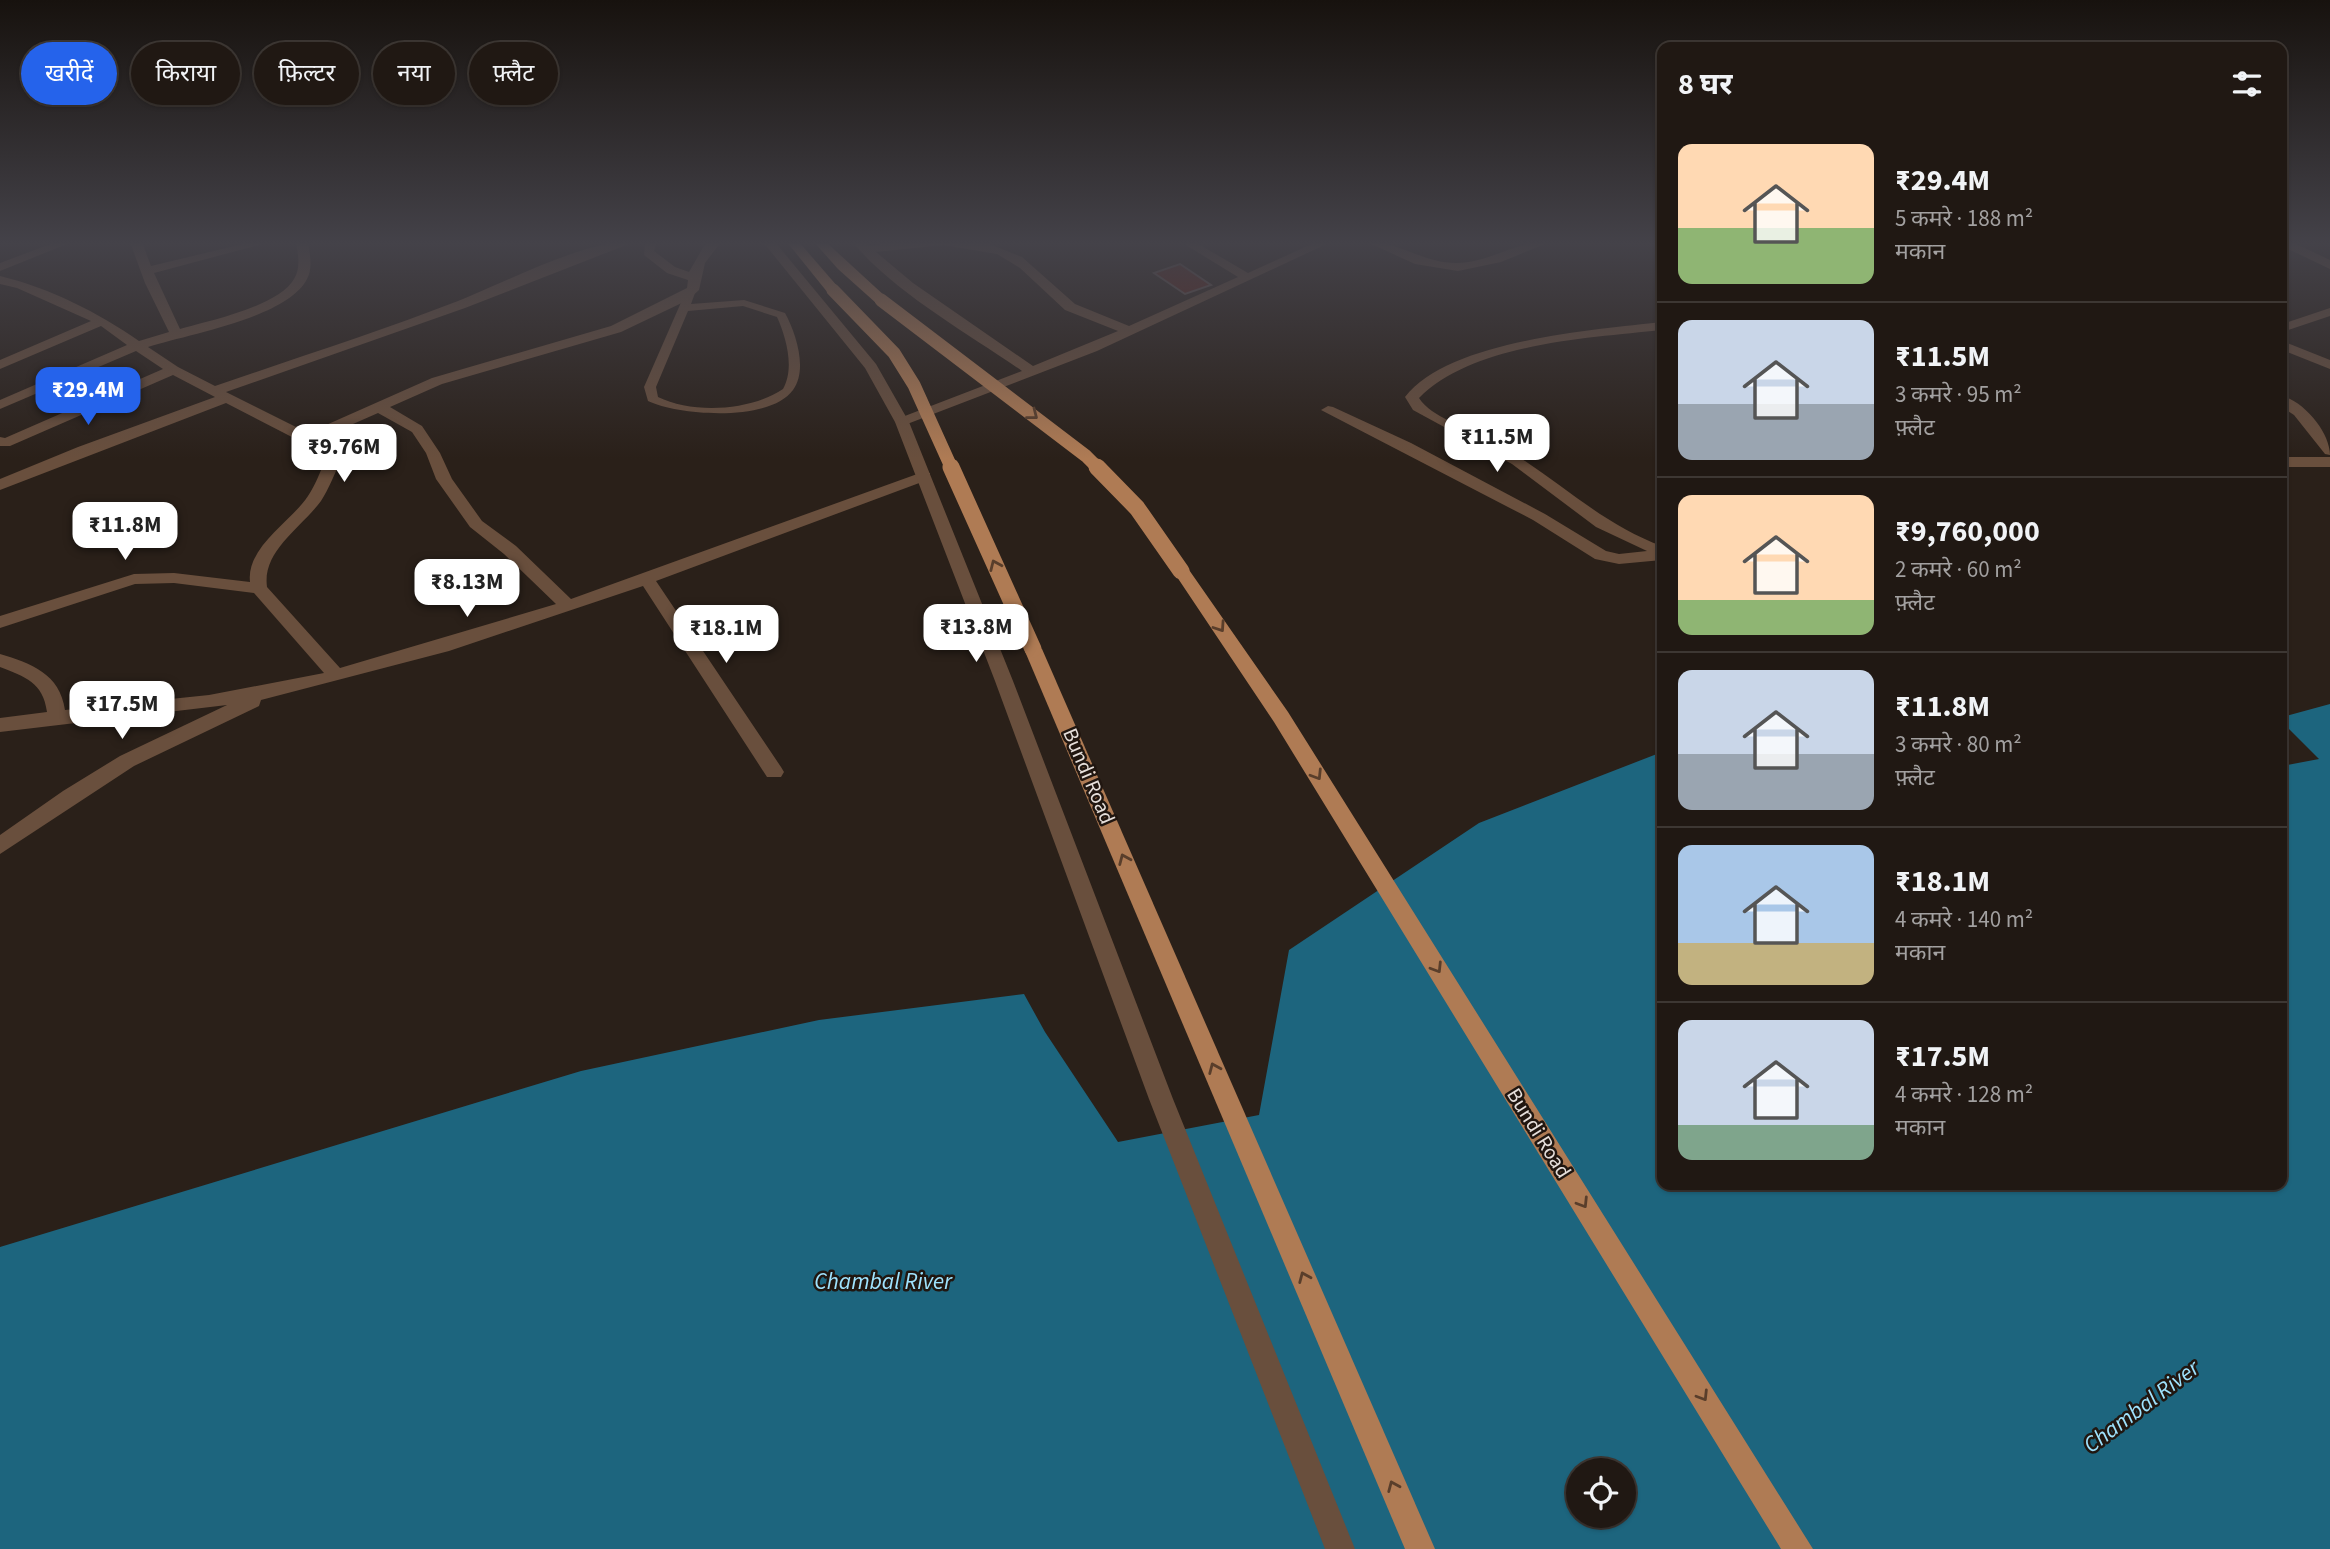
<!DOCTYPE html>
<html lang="hi">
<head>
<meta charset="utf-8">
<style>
	body { margin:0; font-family:"Source Sans 3","Noto Sans Devanagari",sans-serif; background:#2d2521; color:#f1f3f6; height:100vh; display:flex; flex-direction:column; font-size:26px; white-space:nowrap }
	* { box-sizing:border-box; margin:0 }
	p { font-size:23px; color:#a2a0a0 }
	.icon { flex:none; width:38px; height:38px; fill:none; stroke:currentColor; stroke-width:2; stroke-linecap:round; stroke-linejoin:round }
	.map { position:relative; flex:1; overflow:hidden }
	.drawer { position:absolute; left:1657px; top:42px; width:630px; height:1148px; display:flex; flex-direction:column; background:#201813; border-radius:14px; box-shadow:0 2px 5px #0004,0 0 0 2px #3d3733 }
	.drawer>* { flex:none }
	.banner { position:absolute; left:21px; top:42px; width:665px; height:63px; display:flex; gap:14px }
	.fabs { position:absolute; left:1566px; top:1458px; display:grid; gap:14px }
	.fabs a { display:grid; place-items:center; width:70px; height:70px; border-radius:50%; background:#201813; box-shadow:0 2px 5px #0004,0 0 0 2px #3d3733; font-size:35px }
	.price { position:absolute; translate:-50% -60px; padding:0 16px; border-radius:14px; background:#fff; color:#222; font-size:23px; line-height:46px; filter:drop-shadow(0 2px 4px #0008) }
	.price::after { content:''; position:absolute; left:50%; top:42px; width:21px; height:16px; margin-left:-10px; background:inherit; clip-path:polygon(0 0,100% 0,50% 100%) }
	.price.on { background:#2563eb; color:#fff }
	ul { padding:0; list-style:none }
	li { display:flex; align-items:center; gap:21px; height:175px; padding:0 21px }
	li+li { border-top:2px solid #3d3733 }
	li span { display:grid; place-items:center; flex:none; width:196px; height:140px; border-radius:14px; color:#555 }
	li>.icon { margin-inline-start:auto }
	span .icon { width:84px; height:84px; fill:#fffc; stroke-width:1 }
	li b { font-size:30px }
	h2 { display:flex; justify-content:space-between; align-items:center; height:84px; padding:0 21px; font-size:30px }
	.chip { padding:0 24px; border-radius:32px; background:#201813; box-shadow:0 2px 5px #0004,0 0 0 2px #3d3733; font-size:24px; line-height:63px }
	.chip.on { background:#2563eb; color:#fff }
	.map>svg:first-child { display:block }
	.water { fill:#1d657e; fill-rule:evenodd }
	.building { fill:#611e16; stroke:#685957; stroke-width:2 }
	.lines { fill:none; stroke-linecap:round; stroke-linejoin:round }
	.service { fill:#694f3d; fill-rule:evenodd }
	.minor { fill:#694f3d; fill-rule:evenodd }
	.tertiary { fill:#694f3d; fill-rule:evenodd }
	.primary { fill:#af7b54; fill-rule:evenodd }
	.primary-bridge-far1 { stroke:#af7b54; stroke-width:13 }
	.primary-bridge { stroke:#af7b54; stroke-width:17 }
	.oneway { stroke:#593e2b }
	.labels { text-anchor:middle; stroke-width:5; stroke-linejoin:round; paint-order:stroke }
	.near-street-label { font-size:21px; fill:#e6dfdb; stroke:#201610 }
	.near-water-label { font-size:23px; font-style:italic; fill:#9fe3fe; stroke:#201610 }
</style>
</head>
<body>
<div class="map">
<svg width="2330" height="1549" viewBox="0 0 2330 1549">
	<rect width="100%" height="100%" fill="#2a2019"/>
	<path class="water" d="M2330 704V1549H0V1247L581 1071 819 1020 1024 994 1045 1032 1118 1142 1259 1115 1289 950 1479 823 1662 752V1185H2282V766L2319 759 2282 722V717ZM1578 1470H1624V1516H1578Z"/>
	<polygon class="building" points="1180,264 1211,285 1185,294 1154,273"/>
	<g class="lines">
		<path class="service" d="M690 290 695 293 691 304 744 300 785 313C796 333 808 370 793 390 770 422 680 416 648 401L644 387 686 291ZM743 306 777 317C786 337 795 368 783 389 750 411 693 414 658 397L656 387 688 311Z"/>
		<g class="minor">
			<polygon points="56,242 72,242 0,271 0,263"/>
			<path d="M130 242H142L151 266 251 242H270L154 273 180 329C209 321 279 306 294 279 301 268 298 254 296 242H308C310 255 313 268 307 279 287 318 188 334 148 347L178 367 215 386C296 358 378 332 458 301 504 283 586 239 634 242L465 308 226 392 308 433 432 378 611 326 687 288 688 280 667 273 644 255 645 242H657L654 251 675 267 689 272 705 244 721 242 705 263 699 290 688 300 621 332 442 384 390 407 422 426 440 453 452 479 482 521 516 546 571 599 920 473H930V479L656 581 781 767 784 772 781 777H767L643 586 449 651 261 700 259 706 134 766 0 854V835L63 791 120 756 227 705 0 732V718L47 712C43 682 25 677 0 667V654C31 663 60 674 65 710L209 695 324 673 254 593 174 583 135 584 0 628V616L134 574 174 573 250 582C246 547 291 522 308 496 315 486 320 472 325 461L319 451 226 403 0 490V479L78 447 215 397 173 375 10 446H0V437L5 438 163 369 136 351 0 409V400L127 345 101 326 0 369V360L91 321 17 288 0 284V276C50 288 97 312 139 341L169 332 145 283ZM378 413 412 432 426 453 436 479 470 527 504 554 556 604 340 668 267 587C262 551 301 528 321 501 329 489 334 474 341 461L330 445 319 439Z"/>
			<path d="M856 242H865L869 246 893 242 987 243 1022 257 1075 304 1129 326 1238 277 1181 242H1195L1248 273 1316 242H1331L1097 351 902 426 895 422 897 419 1022 371C966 332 897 294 854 244ZM943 245 997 254 1020 268 1065 310 1118 331 1033 366 913 283 876 252Z"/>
			<path d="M1367 242C1396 240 1423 263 1456 263 1489 263 1518 240 1550 242L1501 262 1458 271 1415 264Z"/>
			<polygon points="2282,242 2292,242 2330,260 2330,269 2282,246"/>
			<polygon points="2330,308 2330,316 2282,332 2282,324"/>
			<path d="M1662 322V330C1589 338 1473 343 1419 398 1431 417 1468 428 1488 439 1549 470 1597 523 1662 546V560L1619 564 1595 559 1533 520 1321 410 1328 406 1333 407 1411 443 1545 514 1606 551 1619 554 1647 551 1596 527 1512 464 1413 410 1405 397C1449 340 1593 330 1662 322Z"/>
			<polygon points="2282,341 2330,360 2330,369 2282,350"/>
			<path d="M2282 396C2305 402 2330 433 2330 455L2325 454 2294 415 2282 407Z"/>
			<rect x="2282" y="457" width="48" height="10"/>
		</g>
		<polygon class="tertiary" points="763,242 775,242 876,364 909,422 1013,681 1173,1099 1355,1549 1325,1549 1149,1099 995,681 895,422 865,368"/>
		<g class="primary">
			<polygon points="787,242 799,242 838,287 838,293 828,293"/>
			<polygon points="814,242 826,242 886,297 886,303 876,303 838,269"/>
			<polygon points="1181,566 1187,567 1288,712 1813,1549 1781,1549 1274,722 1173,571"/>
			<polygon points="1033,643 1042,649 1435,1549 1405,1549 1024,649"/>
		</g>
		<g class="primary-bridge-far1">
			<polyline points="833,290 894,353 914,385 952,469"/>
			<polyline points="881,300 1086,456 1099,469"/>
		</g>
		<g class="primary-bridge">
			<polyline points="951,467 1033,649"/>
			<polyline points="1097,467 1137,508 1181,571"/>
		</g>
	</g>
	<defs><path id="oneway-chevron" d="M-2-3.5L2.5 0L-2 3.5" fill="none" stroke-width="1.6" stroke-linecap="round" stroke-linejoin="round" transform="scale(1.75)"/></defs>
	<g class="oneway">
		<use href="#oneway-chevron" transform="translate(1033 415) rotate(38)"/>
		<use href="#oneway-chevron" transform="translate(995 565) rotate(-114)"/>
		<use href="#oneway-chevron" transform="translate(1220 627) rotate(56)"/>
		<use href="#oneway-chevron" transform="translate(1317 775) rotate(58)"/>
		<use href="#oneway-chevron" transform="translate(1124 859) rotate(-113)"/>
		<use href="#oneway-chevron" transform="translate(1437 968) rotate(58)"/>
		<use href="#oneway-chevron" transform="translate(1214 1068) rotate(-113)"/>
		<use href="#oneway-chevron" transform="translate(1583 1203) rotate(58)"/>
		<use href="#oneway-chevron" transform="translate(1304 1277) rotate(-113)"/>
		<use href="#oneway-chevron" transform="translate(1703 1396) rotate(58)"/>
		<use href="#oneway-chevron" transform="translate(1393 1486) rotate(-113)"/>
	</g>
	<linearGradient id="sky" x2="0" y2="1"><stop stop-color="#17120e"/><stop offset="0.53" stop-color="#444249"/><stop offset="1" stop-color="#444249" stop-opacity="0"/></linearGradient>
	<rect width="2330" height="459" fill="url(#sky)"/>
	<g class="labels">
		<g class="near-street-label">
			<text transform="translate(1089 776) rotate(67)" y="7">Bundi Road</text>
			<text transform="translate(1539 1133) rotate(58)" y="7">Bundi Road</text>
		</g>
		<g class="near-water-label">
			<text x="883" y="1289">Chambal River</text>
			<text transform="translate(2141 1406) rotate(-37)" y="8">Chambal River</text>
		</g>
	</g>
</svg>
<div class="fabs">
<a><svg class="icon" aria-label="locate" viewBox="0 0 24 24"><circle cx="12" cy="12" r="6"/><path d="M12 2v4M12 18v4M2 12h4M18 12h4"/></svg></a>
</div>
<b class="price on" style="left:88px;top:427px">₹29.4M</b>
<b class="price" style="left:1497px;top:474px">₹11.5M</b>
<b class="price" style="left:344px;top:484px">₹9.76M</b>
<b class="price" style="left:125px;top:562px">₹11.8M</b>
<b class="price" style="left:467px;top:619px">₹8.13M</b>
<b class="price" style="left:976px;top:664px">₹13.8M</b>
<b class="price" style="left:726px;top:665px">₹18.1M</b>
<b class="price" style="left:122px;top:741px">₹17.5M</b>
<div class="banner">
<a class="chip on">खरीदें</a>
<a class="chip">किराया</a>
<a class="chip">फ़िल्टर</a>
<a class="chip">नया</a>
<a class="chip">फ़्लैट</a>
</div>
<section class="drawer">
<h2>8 घर<svg class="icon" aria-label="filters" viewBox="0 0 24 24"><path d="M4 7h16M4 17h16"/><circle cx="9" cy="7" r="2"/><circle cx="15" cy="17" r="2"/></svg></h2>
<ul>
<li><span style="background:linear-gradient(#ffd9b3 60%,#8fb573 0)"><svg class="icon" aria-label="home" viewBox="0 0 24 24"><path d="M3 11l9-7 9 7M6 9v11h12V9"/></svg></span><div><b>₹29.4M</b><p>5 कमरे · 188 m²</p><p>मकान</p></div></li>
<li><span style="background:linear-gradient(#c9d6e8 60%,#9aa5b1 0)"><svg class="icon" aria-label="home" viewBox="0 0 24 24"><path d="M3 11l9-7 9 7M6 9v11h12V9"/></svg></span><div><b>₹11.5M</b><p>3 कमरे · 95 m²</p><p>फ़्लैट</p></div></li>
<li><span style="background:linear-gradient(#ffd9b3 75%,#8fb573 0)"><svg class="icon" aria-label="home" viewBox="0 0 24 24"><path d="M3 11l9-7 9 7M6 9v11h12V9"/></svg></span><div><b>₹9,760,000</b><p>2 कमरे · 60 m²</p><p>फ़्लैट</p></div></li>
<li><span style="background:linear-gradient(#c9d6e8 60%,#9aa5b1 0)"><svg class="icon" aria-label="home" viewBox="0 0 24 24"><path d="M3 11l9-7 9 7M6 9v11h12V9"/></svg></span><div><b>₹11.8M</b><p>3 कमरे · 80 m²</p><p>फ़्लैट</p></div></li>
<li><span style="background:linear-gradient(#a9c7e8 70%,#c2b280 0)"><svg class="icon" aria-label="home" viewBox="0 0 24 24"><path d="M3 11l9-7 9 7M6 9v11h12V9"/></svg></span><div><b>₹18.1M</b><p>4 कमरे · 140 m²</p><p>मकान</p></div></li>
<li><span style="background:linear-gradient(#c9d6e8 75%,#7fa58c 0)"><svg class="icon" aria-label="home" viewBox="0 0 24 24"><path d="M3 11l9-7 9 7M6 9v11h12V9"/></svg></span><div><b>₹17.5M</b><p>4 कमरे · 128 m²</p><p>मकान</p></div></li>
</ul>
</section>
</div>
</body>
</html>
